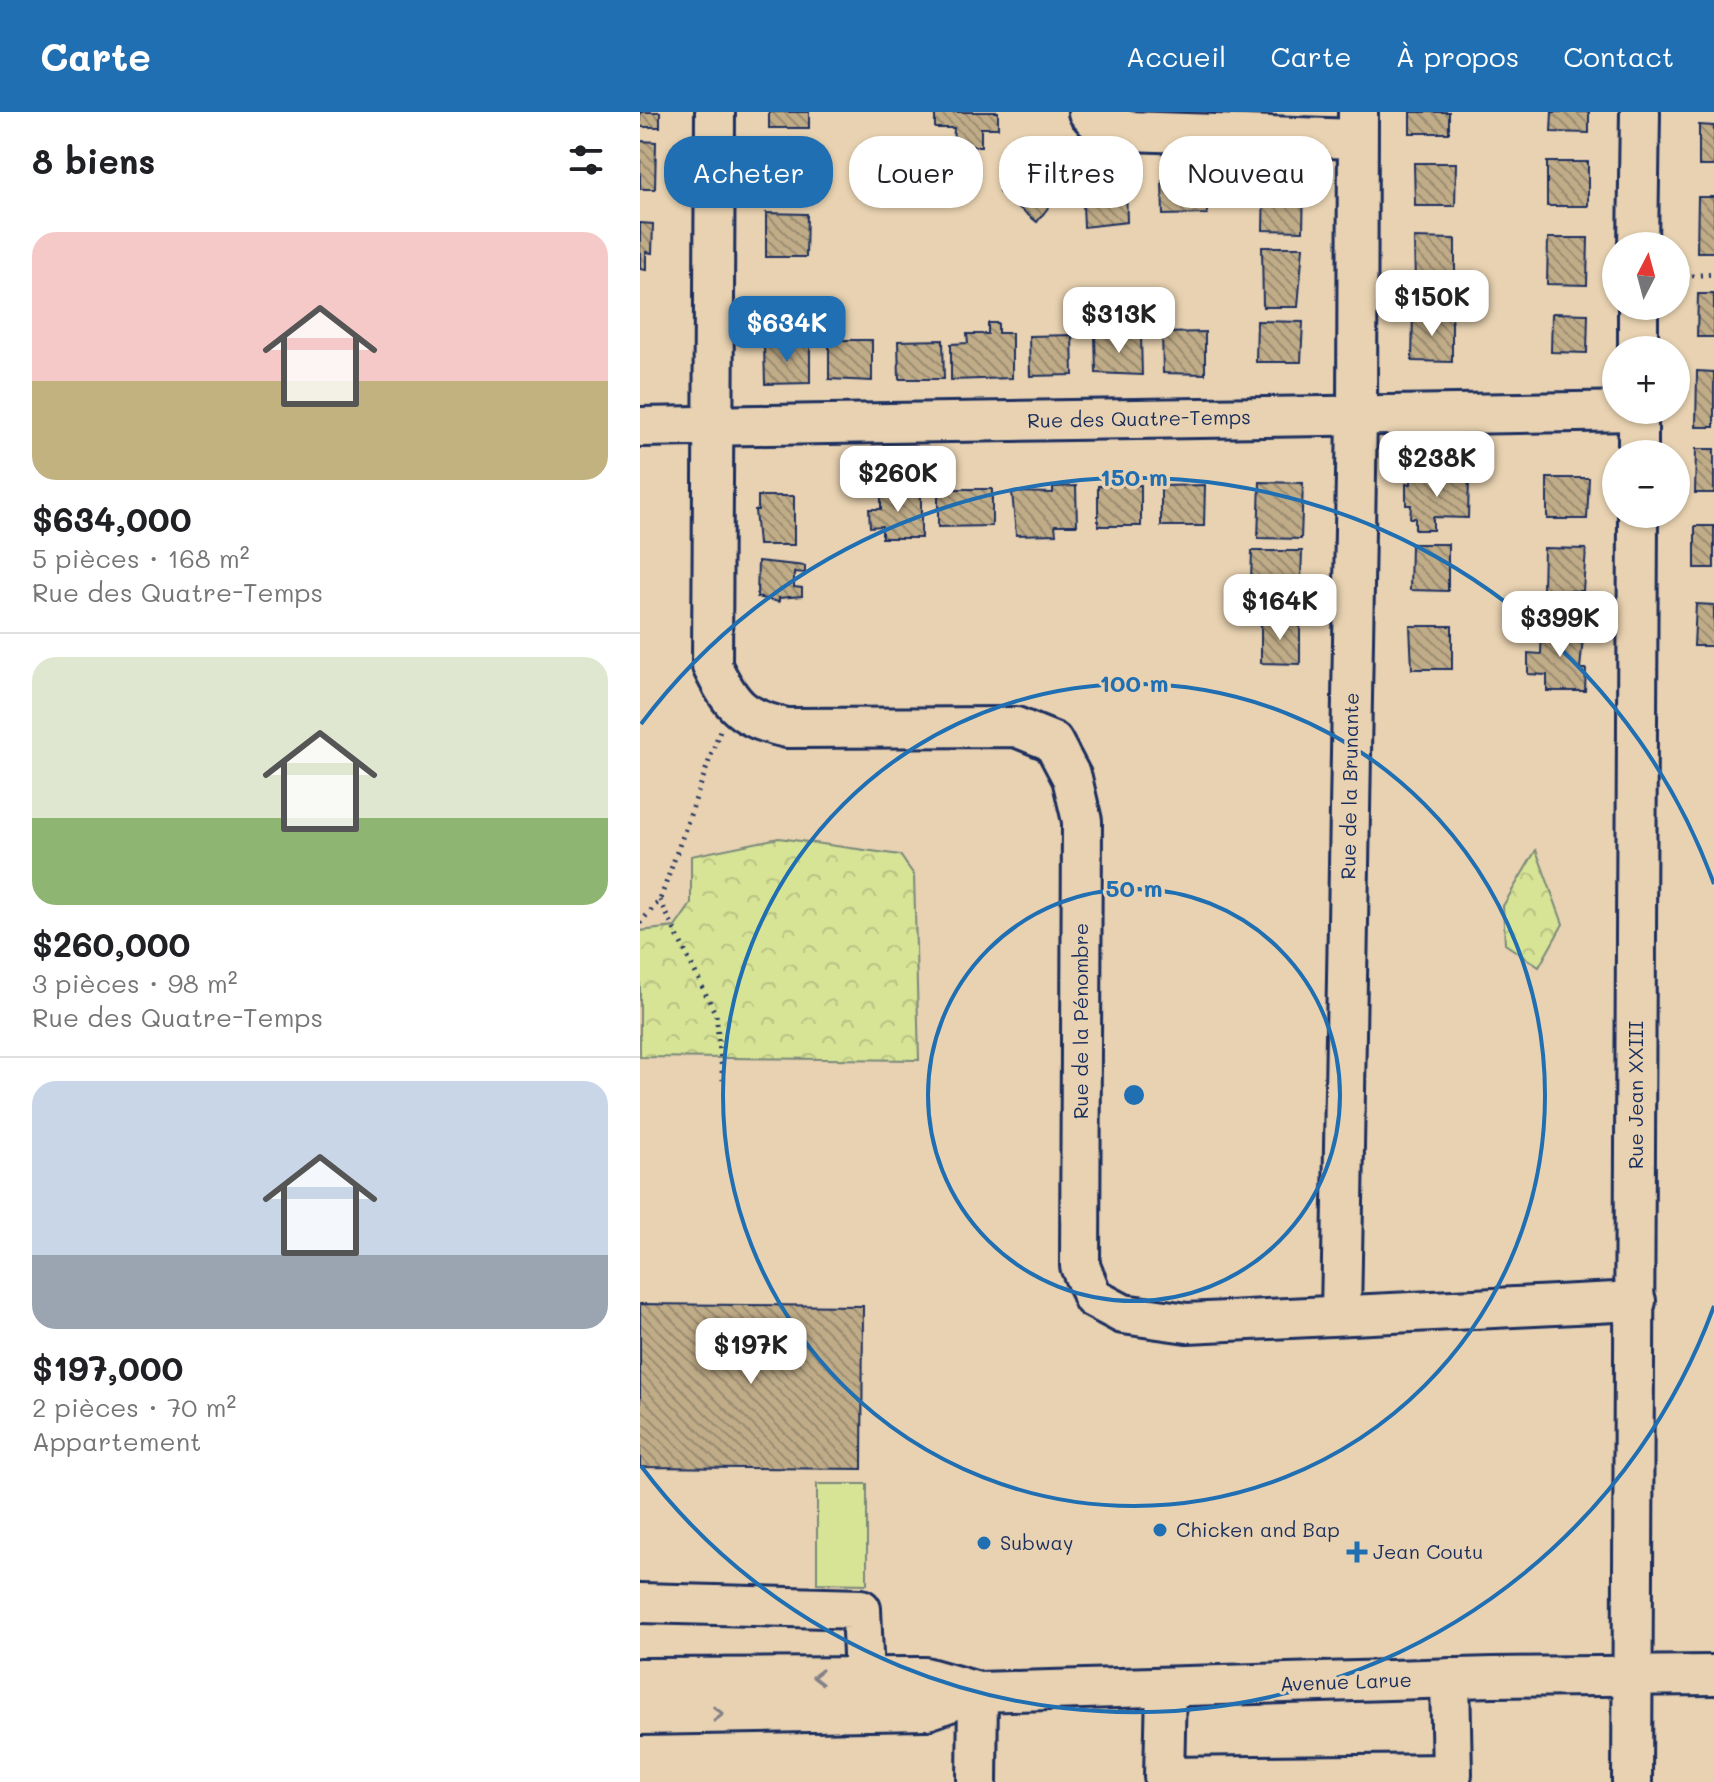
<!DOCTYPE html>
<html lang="fr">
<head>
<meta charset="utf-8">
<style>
	body { margin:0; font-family:Mali,sans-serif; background:#f2f2f2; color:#202124; height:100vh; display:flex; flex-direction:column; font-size:30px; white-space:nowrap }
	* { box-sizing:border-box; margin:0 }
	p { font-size:26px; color:#757577 }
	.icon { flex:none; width:44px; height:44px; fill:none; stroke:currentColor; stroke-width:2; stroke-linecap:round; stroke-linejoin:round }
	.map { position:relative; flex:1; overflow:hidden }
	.panel { display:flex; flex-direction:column; background:#fff; width:640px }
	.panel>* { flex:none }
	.hud { position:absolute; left:24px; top:24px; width:760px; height:72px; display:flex; gap:16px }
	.needle { width:52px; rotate:6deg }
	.controls { position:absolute; left:962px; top:120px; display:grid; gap:16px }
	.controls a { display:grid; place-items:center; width:88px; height:88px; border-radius:50%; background:#fff; box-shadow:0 2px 6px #0004; font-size:40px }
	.price { position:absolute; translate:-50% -68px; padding:0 18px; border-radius:16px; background:#fff; color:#222; font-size:26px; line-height:52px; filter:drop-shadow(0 2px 4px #0008) }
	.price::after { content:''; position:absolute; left:50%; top:48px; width:24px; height:18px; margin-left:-12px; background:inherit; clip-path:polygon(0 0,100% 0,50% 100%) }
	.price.current { background:#1f6fb2; color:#fff }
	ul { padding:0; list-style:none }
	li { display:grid; align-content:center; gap:16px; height:424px; padding:0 32px }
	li+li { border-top:2px solid #e0e0e0 }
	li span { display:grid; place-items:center; height:248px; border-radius:24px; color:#555 }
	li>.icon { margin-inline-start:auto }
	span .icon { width:144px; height:144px; fill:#fffc; stroke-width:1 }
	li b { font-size:34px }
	h2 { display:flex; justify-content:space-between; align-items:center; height:96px; padding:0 32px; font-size:34px }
	.pill { padding:0 28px; border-radius:32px; background:#fff; box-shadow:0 2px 6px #0004; font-size:28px; line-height:72px }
	.pill.current { background:#1f6fb2; color:#fff }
	header { display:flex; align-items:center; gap:48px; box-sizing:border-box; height:112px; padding:0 40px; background:#1f6fb2; color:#fff }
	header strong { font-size:38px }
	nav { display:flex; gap:44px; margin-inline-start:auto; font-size:28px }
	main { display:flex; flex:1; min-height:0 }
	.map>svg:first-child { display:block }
	.grass { fill:#d7e395; stroke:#79897a; stroke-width:2 }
	.forest { fill:url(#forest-crowns); stroke:#79897a; stroke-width:2 }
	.building { fill:url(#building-back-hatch); stroke:#1b2f5e; stroke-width:2 }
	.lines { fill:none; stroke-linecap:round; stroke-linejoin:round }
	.minor-casing { stroke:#1b2f5e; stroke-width:44 }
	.path { stroke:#1b2f5e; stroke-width:5; stroke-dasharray:2 6; stroke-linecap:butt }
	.minor { stroke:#e8d2b1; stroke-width:38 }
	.oneway { stroke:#828088 }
	.ring { fill:none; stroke:#1f6fb2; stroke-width:4 }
	.poi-dot { fill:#1f6fb2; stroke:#e8d2b1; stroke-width:3 }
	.labels { text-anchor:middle; stroke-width:7; stroke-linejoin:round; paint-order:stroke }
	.street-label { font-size:20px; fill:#1b2f5e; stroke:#e8d2b1 }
	.poi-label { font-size:20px; fill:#1b2f5e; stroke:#e8d2b1; text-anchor:start }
	.centre { fill:#1f6fb2; stroke:#e8d2b1; stroke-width:4 }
	.ring-label { font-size:24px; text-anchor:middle; font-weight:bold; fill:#1f6fb2; stroke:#e8d2b1; stroke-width:7; stroke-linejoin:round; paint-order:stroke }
</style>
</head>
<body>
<header>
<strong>Carte</strong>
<nav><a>Accueil</a><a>Carte</a><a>À propos</a><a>Contact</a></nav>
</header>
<main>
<section class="panel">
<h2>8 biens<svg class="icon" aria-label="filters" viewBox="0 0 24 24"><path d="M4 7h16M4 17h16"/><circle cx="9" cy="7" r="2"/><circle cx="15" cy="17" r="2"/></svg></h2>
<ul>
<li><span style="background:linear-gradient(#f6c9c9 60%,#c2b280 0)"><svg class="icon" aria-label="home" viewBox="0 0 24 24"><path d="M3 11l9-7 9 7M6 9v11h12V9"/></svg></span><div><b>$634,000</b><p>5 pièces · 168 m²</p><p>Rue des Quatre-Temps</p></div></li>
<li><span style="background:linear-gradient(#dfe7d0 65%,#8fb573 0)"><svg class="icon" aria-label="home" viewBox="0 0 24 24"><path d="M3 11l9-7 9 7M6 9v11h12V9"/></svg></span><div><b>$260,000</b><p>3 pièces · 98 m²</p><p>Rue des Quatre-Temps</p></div></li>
<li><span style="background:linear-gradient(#c9d6e8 70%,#9aa5b1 0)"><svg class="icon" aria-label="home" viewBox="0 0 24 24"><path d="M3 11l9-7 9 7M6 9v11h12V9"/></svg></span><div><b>$197,000</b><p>2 pièces · 70 m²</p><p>Appartement</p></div></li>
</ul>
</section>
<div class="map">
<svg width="1074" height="1670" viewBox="0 0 1074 1670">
	<defs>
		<pattern id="forest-crowns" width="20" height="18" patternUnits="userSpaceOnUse" patternTransform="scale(2)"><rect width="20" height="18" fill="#d7e395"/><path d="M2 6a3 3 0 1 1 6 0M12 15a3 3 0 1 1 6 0" fill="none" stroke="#b8c383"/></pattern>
		<pattern id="building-back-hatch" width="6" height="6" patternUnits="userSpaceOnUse" patternTransform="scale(2)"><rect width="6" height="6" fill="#c0ac87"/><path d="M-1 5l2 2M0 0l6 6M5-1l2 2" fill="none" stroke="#9b8c72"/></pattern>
	</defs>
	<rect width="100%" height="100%" fill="#e8d2b1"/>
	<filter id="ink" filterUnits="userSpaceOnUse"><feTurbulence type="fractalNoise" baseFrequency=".0125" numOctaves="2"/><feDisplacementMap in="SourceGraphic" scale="16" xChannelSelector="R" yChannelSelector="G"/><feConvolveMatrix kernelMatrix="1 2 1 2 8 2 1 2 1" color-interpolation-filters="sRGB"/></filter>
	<g filter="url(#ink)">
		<polygon class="grass" points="177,1372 227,1372 227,1472 177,1471"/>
		<g class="forest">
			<polygon points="139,726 260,743 274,763 279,948 0,945 0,819 35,815 51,792 51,744"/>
			<polygon points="896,738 923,812 899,855 865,832 863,794"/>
		</g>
		<g class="building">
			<rect x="0" y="0" width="20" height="15"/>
			<rect x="129" y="0" width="40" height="16"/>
			<polygon points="295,0 358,0 358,16 341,16 341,34 313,34 314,16 295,16"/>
			<rect x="770" y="0" width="39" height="21"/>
			<polygon points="912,0 949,0 949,21 911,20"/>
			<polygon points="1059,13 1074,14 1074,54 1059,54"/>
			<polygon points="0,29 16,30 15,77 0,77"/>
			<polygon points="127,30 168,30 167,73 127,73"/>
			<polygon points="389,42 427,71 397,110 359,80"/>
			<rect x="907" y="50" width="41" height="44"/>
			<polygon points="774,51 816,51 815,94 775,94"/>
			<polygon points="567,66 567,102 523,103 522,69"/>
			<polygon points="442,70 486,72 487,110 444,115"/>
			<polygon points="624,73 664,73 663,119 623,118"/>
			<polygon points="1058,85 1074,85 1074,140 1057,140"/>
			<polygon points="126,101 167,102 166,145 126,145"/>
			<polygon points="0,111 13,112 12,141 6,140 6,158 0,157"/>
			<polygon points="774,126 815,127 815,172 775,171"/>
			<polygon points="908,126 948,126 947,173 907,172"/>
			<polygon points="622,135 663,135 658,195 623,195"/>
			<polygon points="1058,182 1074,182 1074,225 1057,225"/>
			<polygon points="773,201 812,202 812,250 772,249"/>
			<polygon points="912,201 948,202 947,241 911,240"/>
			<polygon points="617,209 663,210 661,250 616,250"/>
			<polygon points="348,211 358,211 358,221 372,221 372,266 311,268 311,232 328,231 327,222 348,222"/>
			<polygon points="565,220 565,262 523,261 522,221"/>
			<polygon points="432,223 433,263 390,264 389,224"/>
			<polygon points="501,223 502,263 456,261 455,224"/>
			<polygon points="189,228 232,228 232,269 189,267"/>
			<polygon points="303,228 304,267 259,267 258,229"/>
			<polygon points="170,232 170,271 125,272 124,233"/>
			<polygon points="1057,259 1074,260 1074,315 1056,315"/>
			<polygon points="1056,337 1074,337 1074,381 1055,381"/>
			<polygon points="771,364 829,365 828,406 793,405 793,418 775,418 775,406 770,406 771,393 766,393 766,372 771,372"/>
			<polygon points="907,366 949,366 947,407 907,407"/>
			<polygon points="620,370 663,371 661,427 618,426"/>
			<polygon points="501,373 501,414 458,414 458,374"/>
			<polygon points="565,373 564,414 521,414 521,374"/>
			<polygon points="241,374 262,374 262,379 281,380 281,426 242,426 242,414 230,415 229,397 241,397"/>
			<polygon points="436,374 437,413 415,413 416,422 376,423 372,380 413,381 413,375"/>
			<polygon points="298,377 352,377 352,414 298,415"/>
			<polygon points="118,384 154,384 154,433 118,433 115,398 118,398"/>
			<rect x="1055" y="414" width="19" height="42"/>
			<polygon points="771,432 808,432 808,479 770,478"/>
			<polygon points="904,436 946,437 943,479 903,478"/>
			<polygon points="612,439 662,439 661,470 611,469"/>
			<polygon points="118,449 165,454 165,461 154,460 154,475 162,476 162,484 139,486 139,490 117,485"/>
			<polygon points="1056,492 1074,493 1074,534 1054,534"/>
			<polygon points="621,508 660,509 660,552 621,551"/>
			<polygon points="770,514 812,514 812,557 772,557"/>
			<polygon points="902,515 944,516 940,557 946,557 945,579 907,579 907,563 888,562 888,541 901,542"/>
			<polygon points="0,1192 223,1194 222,1357 0,1355"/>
		</g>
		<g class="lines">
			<defs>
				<g id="minor">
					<path d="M75 0 72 554C92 595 102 606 147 616L376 615 413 630 432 666 442 709 440 1154 453 1186 483 1202 547 1211 996 1189"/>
					<polyline points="448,0 455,8 488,19 717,27"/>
					<polyline points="998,134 1000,0"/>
					<polyline points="998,238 998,194"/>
					<polyline points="0,315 998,299"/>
					<polyline points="998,342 998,298"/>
					<polyline points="701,1203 717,305 718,0"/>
					<polyline points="0,1491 221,1497 224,1565"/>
					<polyline points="0,1566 285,1565 338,1580 853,1565 1074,1563"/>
					<polyline points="526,1576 524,1665 812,1662 810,1566"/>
					<polyline points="0,1603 287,1598 338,1580"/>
					<polyline points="337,1670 338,1580"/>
					<polyline points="992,1670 998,402"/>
				</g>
			</defs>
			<use href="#minor" class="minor-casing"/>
			<g class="path">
				<polyline points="1036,165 1074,162"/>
				<polyline points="20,788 76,903 83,968"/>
				<polyline points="0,811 20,788 80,618"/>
			</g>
			<use href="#minor" class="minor"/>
		</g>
		<defs><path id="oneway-chevron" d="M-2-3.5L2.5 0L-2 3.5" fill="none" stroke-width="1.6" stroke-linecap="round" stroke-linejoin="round" transform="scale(2)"/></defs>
		<g class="oneway">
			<use href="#oneway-chevron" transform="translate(178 1565) rotate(180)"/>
			<use href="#oneway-chevron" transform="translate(78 1602) rotate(-1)"/>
		</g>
	</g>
	<g class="ring">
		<circle cx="494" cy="983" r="206"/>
		<circle cx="494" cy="983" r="411"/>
		<path d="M1074 1194A617 617 0 0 1 1 1354M1 612A617 617 0 0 1 1074 772"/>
	</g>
	<g class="poi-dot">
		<circle cx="520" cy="1418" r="8"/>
		<circle cx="344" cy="1431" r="8"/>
		<path d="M713 1428h8v8h8v8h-8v8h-8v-8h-8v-8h8z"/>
	</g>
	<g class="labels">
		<g class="street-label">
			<text transform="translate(499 307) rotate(-1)" y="7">Rue des Quatre-Temps</text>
			<text transform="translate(710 674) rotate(-89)" y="7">Rue de la Brunante</text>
			<text transform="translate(441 909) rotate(-90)" y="7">Rue de la Pénombre</text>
			<text transform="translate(996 983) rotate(-90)" y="7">Rue Jean XXIII</text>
			<text transform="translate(706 1570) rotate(-2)" y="7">Avenue Larue</text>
		</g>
		<g class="poi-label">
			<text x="536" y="1425">Chicken and Bap</text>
			<text x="360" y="1438">Subway</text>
			<text x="733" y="1447">Jean Coutu</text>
		</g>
	</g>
	<circle cx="494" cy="983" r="12" class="centre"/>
	<g class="ring-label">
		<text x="494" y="374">150 m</text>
		<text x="494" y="580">100 m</text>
		<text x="494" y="785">50 m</text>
	</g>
</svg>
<div class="controls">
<a><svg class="needle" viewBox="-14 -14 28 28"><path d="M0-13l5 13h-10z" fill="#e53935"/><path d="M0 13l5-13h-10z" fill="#757577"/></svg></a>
<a>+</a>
<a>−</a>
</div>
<b class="price" style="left:792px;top:226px">$150K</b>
<b class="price" style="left:479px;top:243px">$313K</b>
<b class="price current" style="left:147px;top:252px">$634K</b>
<b class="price" style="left:797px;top:387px">$238K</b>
<b class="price" style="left:258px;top:402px">$260K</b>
<b class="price" style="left:640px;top:530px">$164K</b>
<b class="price" style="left:920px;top:547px">$399K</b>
<b class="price" style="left:111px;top:1274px">$197K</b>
<div class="hud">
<a class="pill current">Acheter</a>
<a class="pill">Louer</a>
<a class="pill">Filtres</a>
<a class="pill">Nouveau</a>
</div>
</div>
</main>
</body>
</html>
